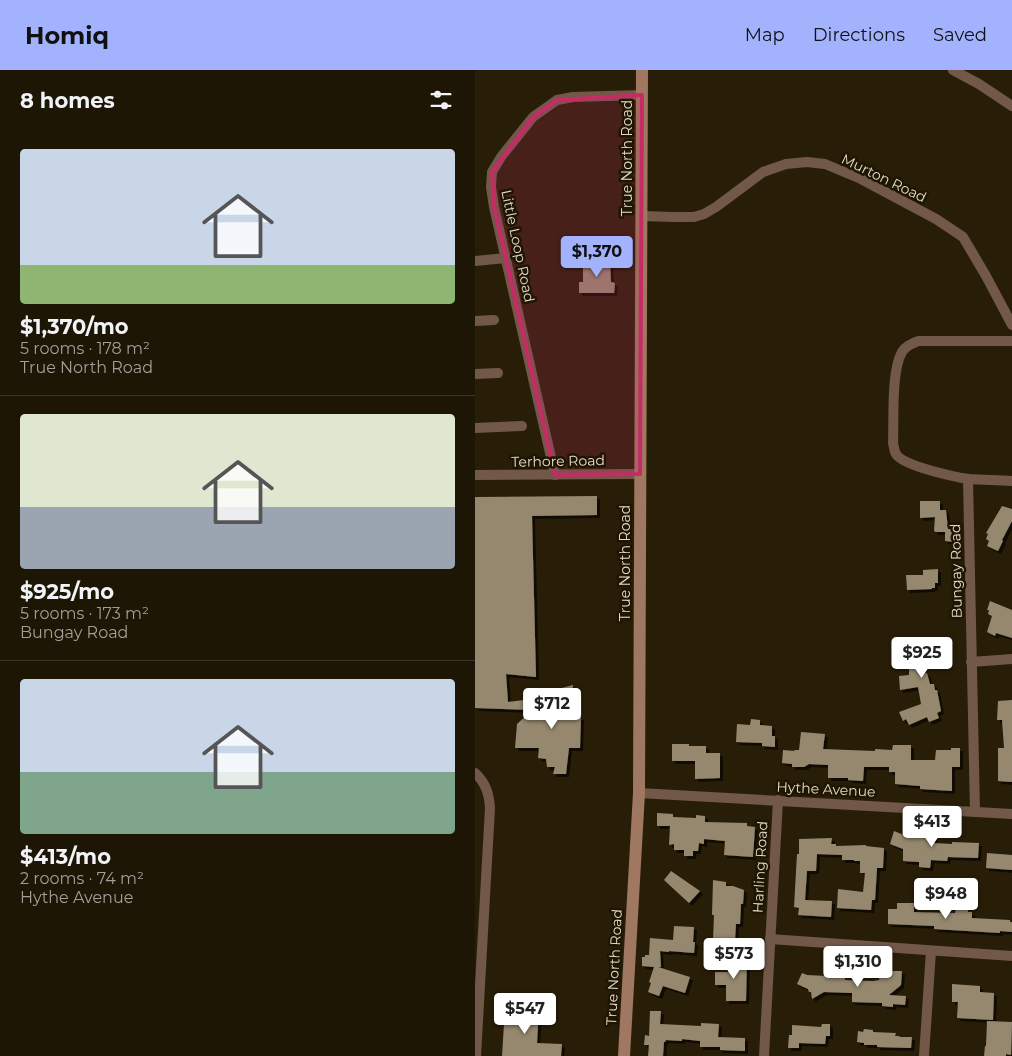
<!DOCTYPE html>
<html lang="en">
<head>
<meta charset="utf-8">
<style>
	body { margin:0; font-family:Montserrat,sans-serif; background:#261f0f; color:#f1f3f6; height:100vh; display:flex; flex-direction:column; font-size:19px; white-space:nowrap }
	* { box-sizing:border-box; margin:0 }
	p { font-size:16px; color:#a19f9a }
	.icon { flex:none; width:28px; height:28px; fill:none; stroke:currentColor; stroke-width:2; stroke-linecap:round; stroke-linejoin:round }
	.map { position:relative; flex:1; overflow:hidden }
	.drawer { display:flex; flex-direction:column; background:#1e1605; width:475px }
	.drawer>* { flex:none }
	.price { position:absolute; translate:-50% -42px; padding:0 11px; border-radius:5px; background:#fff; color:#222; font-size:16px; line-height:32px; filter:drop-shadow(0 1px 2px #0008) }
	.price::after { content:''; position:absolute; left:50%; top:30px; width:15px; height:11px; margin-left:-8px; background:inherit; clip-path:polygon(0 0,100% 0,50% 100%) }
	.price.current { background:#a3b2fd; color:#111 }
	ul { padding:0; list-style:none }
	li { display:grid; align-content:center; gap:10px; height:265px; padding:0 20px }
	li+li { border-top:1px solid #3c3527 }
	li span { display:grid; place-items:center; height:155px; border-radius:5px; color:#555 }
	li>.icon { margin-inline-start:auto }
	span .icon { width:90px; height:90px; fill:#fffc; stroke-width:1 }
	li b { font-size:21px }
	h2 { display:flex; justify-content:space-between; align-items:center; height:60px; padding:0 20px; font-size:21px }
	header { display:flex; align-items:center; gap:30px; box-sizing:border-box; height:70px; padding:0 25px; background:#a3b2fd; color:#111 }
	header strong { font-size:24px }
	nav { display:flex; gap:28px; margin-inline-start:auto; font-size:18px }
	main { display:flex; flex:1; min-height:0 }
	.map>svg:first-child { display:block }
	.building { fill:#95886e; filter:url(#shadow) }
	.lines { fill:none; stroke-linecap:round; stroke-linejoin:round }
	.minor { stroke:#725849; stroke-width:10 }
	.secondary { stroke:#a07760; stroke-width:12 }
	.marked { fill:#c52c66; fill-opacity:0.2; stroke:#c52c66; stroke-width:4; stroke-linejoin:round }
	.labels { text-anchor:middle; stroke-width:5; stroke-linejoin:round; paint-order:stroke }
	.street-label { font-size:14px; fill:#e2dbcd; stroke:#1f1501 }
</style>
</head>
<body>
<header>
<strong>Homiq</strong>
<nav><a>Map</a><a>Directions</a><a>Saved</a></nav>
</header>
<main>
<section class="drawer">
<h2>8 homes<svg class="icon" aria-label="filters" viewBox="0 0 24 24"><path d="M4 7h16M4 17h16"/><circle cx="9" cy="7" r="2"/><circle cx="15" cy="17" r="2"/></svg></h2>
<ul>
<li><span style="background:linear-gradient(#c9d6e8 75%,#8fb573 0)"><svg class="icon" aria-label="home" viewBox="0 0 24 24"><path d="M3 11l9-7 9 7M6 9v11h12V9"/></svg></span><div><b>$1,370/mo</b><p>5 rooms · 178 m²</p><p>True North Road</p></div></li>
<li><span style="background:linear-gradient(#dfe7d0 60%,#9aa5b1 0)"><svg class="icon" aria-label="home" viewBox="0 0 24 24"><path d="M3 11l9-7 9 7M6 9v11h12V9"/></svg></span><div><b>$925/mo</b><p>5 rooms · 173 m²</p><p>Bungay Road</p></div></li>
<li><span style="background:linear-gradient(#c9d6e8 60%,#7fa58c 0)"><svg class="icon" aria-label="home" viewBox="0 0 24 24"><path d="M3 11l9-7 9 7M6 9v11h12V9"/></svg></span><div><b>$413/mo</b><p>2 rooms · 74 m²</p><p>Hythe Avenue</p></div></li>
</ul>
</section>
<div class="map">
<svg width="537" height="986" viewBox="0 0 537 986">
	<defs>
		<filter id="shadow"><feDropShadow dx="3" dy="3" stdDeviation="0" flood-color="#0009"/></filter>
	</defs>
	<rect width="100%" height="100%" fill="#281e07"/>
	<g class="building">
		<polygon points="108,192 135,192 136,212 140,213 139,223 104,223 104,212 108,212"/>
		<polygon points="122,426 122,445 57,446 61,607 31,604 33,632 57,629 56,640 0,638 0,427"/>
		<polygon points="445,431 465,431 465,440 471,440 473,459 479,459 479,472 470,471 470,462 460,462 459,460 460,447 445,448"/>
		<polygon points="527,436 537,439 537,451 527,470 528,471 523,481 512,476 514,471 511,469 513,464 511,463"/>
		<polygon points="463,499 463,513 460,513 460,518 457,518 457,519 432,520 431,505 448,505 448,500"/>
		<polygon points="515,531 537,540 537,568 521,563 520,566 512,562 517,546 513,544 514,540 512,540"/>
		<polygon points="472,567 472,582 445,584 446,604 452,603 455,614 459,614 460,620 462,620 466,641 462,643 464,648 454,652 452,647 434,655 431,649 428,651 424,642 446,634 443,617 425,620 424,606 434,605 434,583 429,583 429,568"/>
		<polygon points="98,615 96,647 106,647 105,678 94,678 91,704 78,704 80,697 72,697 71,689 63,688 64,678 40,678 42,654 79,620"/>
		<polygon points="537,630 537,712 523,711 523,678 529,678 527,650 522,650 523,631"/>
		<polygon points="276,649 285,650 285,655 297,656 297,666 300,666 300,677 287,676 287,673 261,672 262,654 275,655"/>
		<polygon points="326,662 350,664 348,679 400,681 400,679 417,680 418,675 436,675 436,690 460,690 461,680 476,680 476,678 485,678 485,697 477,697 477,721 445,719 445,716 420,714 420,702 414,702 414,697 389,697 388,711 373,710 373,708 353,708 353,695 334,694 329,697 317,697 317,694 307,693 308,680 320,681 319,680 324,680"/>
		<polygon points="197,674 214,674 214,676 231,676 231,683 245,683 245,708 220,709 220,691 197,691"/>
		<polygon points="182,743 198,744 198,747 221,748 221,745 230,746 230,752 272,753 272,756 280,757 278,787 249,785 250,771 229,769 229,774 224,773 223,781 218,781 218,786 209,786 209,780 199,780 199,774 194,775 195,756 182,756"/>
		<polygon points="449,756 460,757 459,773 477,774 477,772 504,773 503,788 473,787 472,791 456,790 455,798 444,797 444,792 428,791 428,779 415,774 419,761 434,767 449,767"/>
		<polygon points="357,768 356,774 361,774 361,776 391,775 391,776 409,778 408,798 402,798 400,830 397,830 396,840 362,838 363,819 388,822 390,803 385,803 385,791 379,791 379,790 367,790 367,785 342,784 341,801 332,801 330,830 357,831 356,847 323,845 324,838 319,837 322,784 324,784 324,769"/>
		<polygon points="512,783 537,785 537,800 511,798"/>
		<polygon points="196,801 225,821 214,833 189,810"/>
		<polygon points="238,810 251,812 251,816 258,816 269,820 268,834 266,834 265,854 261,854 260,870 265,875 255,884 247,876 243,876 243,871 238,870 239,845 237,845"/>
		<polygon points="422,833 439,833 439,842 480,843 481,839 493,839 493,842 497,842 497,848 535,850 535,852 537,852 537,862 525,861 525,863 459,859 459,856 413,854 413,839 422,839"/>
		<polygon points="199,856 219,857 218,872 220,872 219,883 194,881 194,882 185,881 186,897 183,897 215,907 210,923 188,916 184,926 173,922 176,913 174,912 179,897 167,896 167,887 170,887 170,885 174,885 175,868 198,870"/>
		<polygon points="253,888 272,888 271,931 251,931 251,915 240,915 240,902 253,902"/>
		<polygon points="405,901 427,901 426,915 414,925 431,926 430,935 418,934 418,937 407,936 407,933 377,932 377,923 349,922 337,929 336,922 334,922 333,919 322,914 327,903 332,905 352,906 352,907 370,908 370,910 398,911 404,910"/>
		<polygon points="477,914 505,916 505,922 519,923 518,950 482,948 483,932 477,932"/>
		<polygon points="30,938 64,940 62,973 87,974 86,986 27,986"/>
		<polygon points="175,941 186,941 185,954 226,956 226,953 244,954 243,967 270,968 270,981 245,980 245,977 225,977 225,971 207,969 207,971 191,970 190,972 189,972 188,986 173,986 174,975 169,975 170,965 174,966"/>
		<polygon points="512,951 537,952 536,985 531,984 531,986 509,986 510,976 511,976"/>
		<polygon points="347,954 355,954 355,966 351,966 350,974 324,973 324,978 313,978 314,965 317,965 317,955 346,957"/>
		<polygon points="389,959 398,960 398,962 421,963 420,966 425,966 424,967 437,967 436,978 402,977 402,975 389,975 389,973 382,972 383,961 388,962"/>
	</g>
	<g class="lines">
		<g class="minor">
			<polyline points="478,0 504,14 537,36"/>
			<polyline points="167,146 198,147 219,147 229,144 241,137 288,102 311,94 332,92 350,94 386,109 461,149 488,167 511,206 537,255"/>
			<polyline points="0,191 31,188"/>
			<polyline points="0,251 19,250"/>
			<path d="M537 271H443C436 274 431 276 427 282 416 301 419 350 418 373 419 376 419 381 421 384 428 396 480 407 494 409 508 410 523 410 537 411"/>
			<polyline points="0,304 23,303"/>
			<polyline points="0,358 47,356"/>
			<polyline points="0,405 165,404"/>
			<polyline points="80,405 19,137 16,117 17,102 26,87 58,47 82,30 98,27 167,25"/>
			<polyline points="493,409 500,742"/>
			<polyline points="496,592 537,589"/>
			<path d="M0 703C11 713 14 724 15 738L1 986"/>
			<polyline points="164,723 537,744"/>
			<polyline points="295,869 537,886"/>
			<polyline points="289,986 303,730"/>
			<polyline points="449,986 456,881"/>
		</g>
		<polyline class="secondary" points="149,986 164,723 167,0"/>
	</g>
	<path class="marked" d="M167 25 165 404 80 405 19 137 17 102 58 47 82 30Z"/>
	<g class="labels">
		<g class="street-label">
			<text transform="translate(152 88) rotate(-90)" y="5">True North Road</text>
			<text transform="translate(409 108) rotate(26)" y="5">Murton Road</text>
			<text transform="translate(43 176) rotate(78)" y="5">Little Loop Road</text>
			<text transform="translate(83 391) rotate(-1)" y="5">Terhore Road</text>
			<text transform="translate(150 493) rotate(-90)" y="5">True North Road</text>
			<text transform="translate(481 501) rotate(-91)" y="5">Bungay Road</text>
			<text transform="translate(351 719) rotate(3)" y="5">Hythe Avenue</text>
			<text transform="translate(285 797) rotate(-87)" y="5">Harling Road</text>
			<text transform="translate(139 897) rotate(-87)" y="5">True North Road</text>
		</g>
	</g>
</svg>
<b class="price current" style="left:122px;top:208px">$1,370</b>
<b class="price" style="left:447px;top:609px">$925</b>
<b class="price" style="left:77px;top:660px">$712</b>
<b class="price" style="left:457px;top:778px">$413</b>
<b class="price" style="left:471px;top:850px">$948</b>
<b class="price" style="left:259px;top:910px">$573</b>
<b class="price" style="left:383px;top:918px">$1,310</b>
<b class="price" style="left:50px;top:965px">$547</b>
</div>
</main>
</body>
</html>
